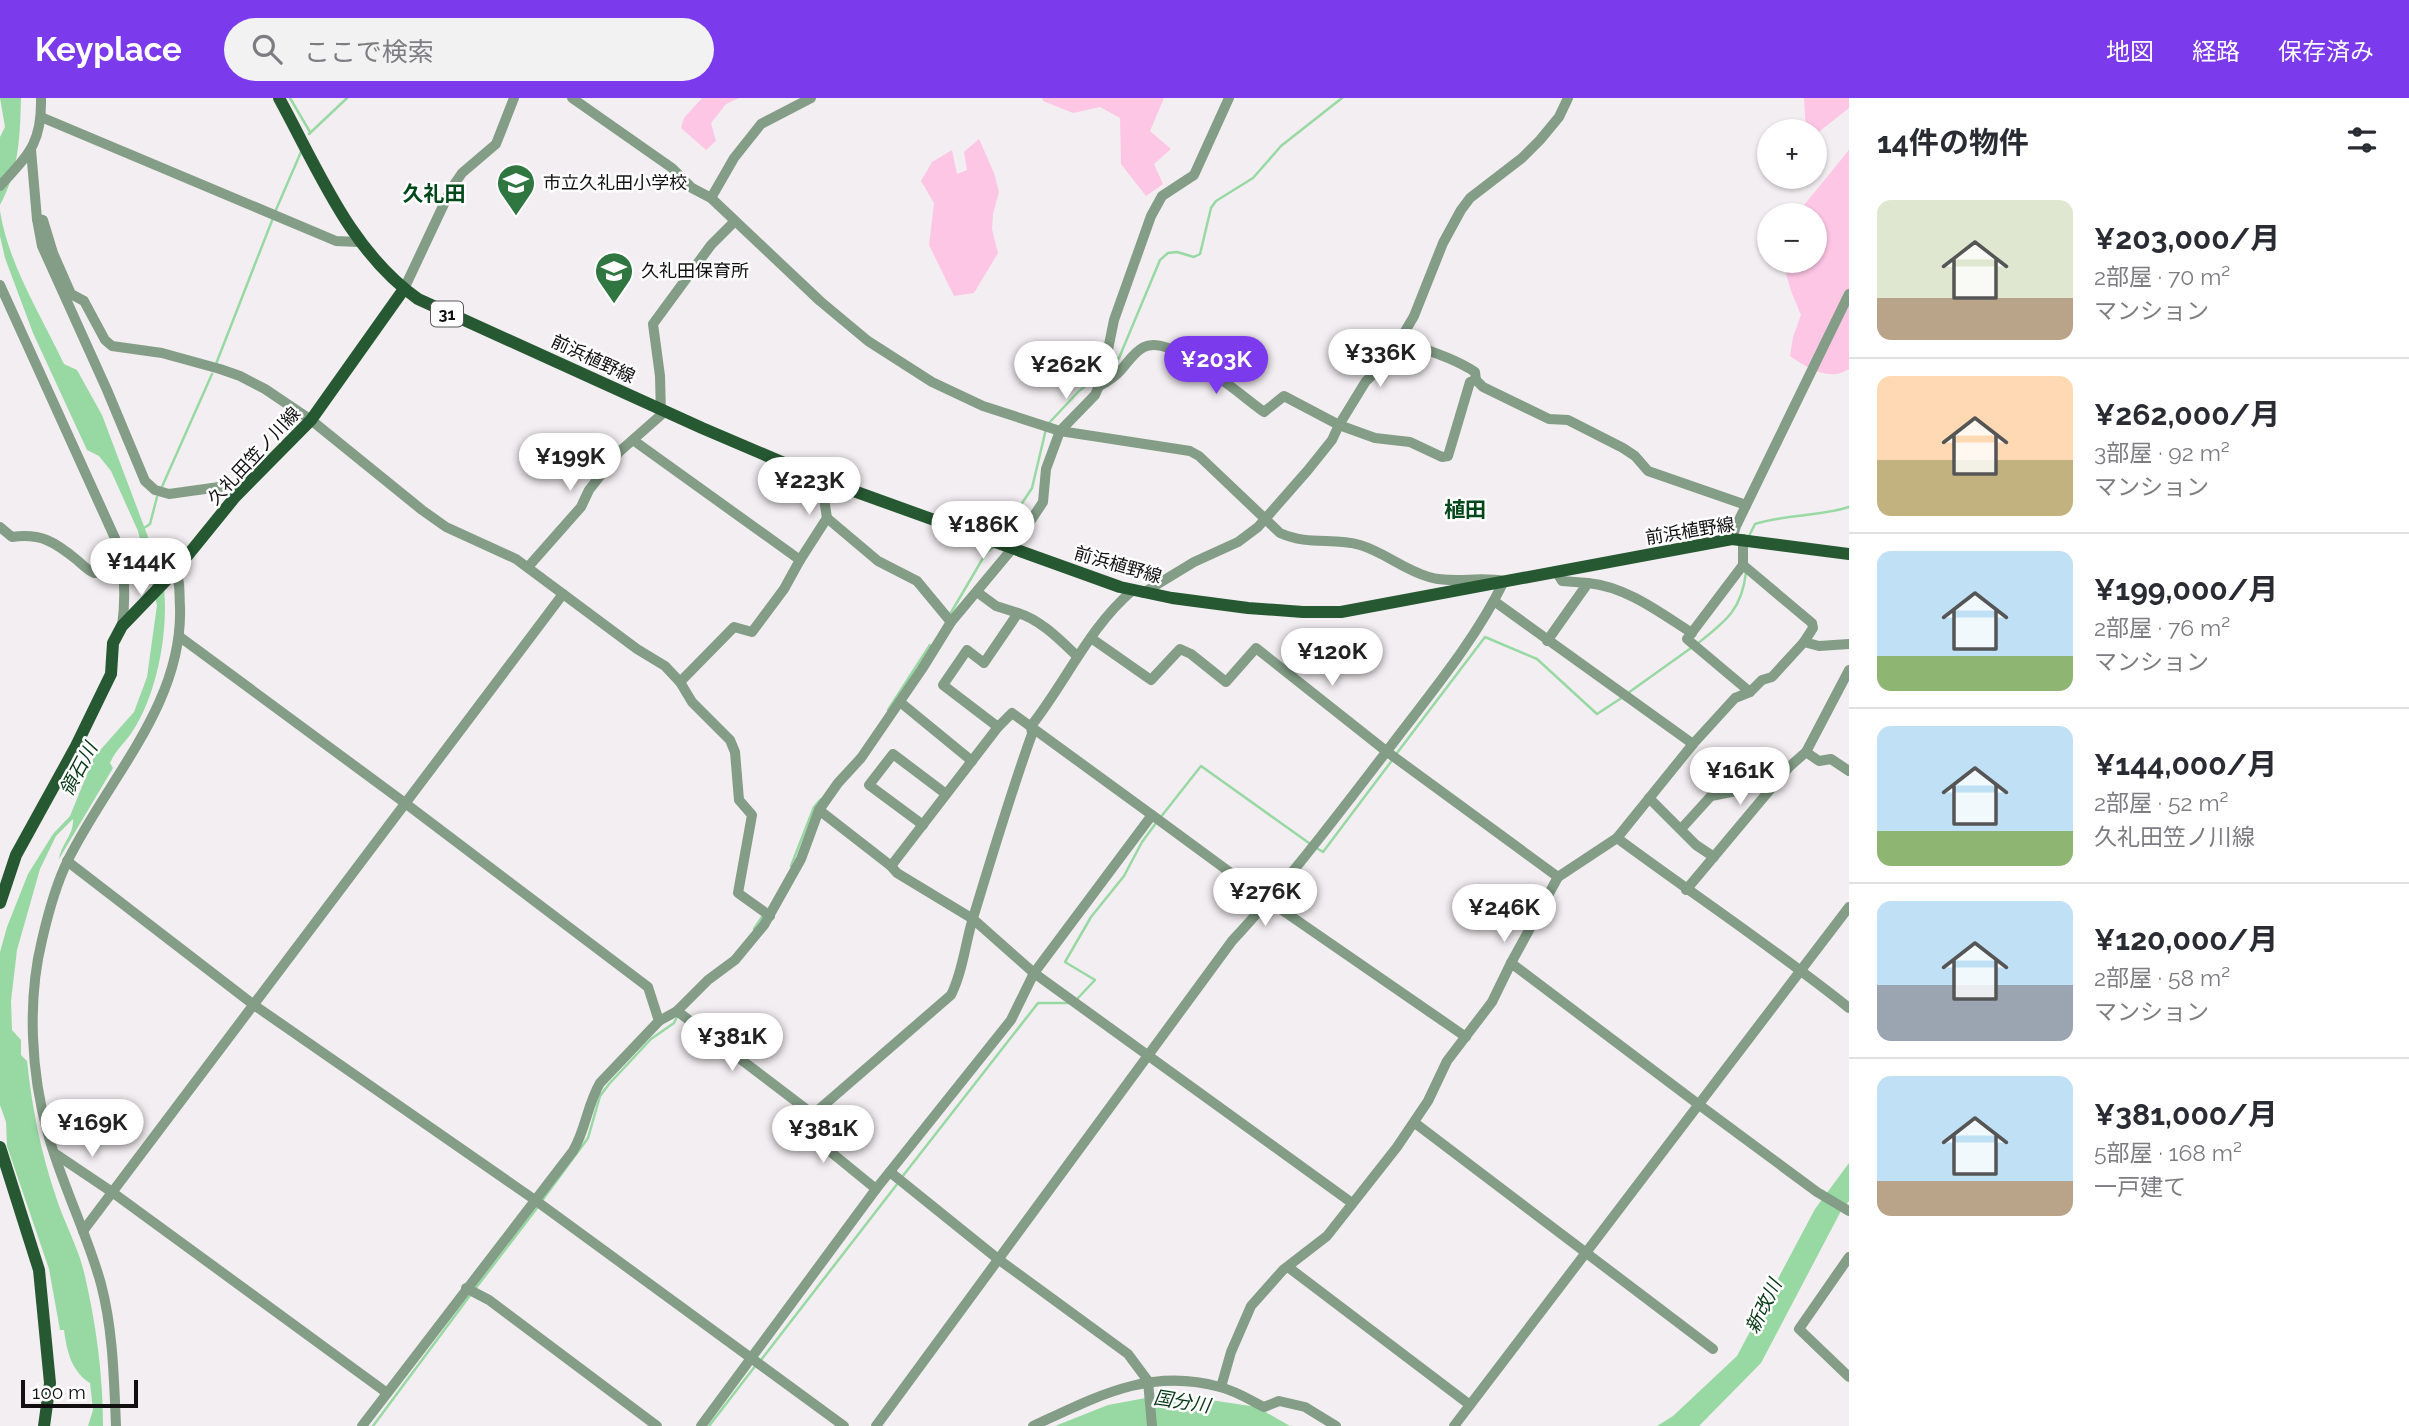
<!DOCTYPE html>
<html lang="ja">
<head>
<meta charset="utf-8">
<style>
	body { margin:0; font-family:Raleway,"Noto Sans JP",sans-serif; background:#f2f2f3; color:#2b2b33; height:100vh; display:flex; flex-direction:column; font-size:26px; white-space:nowrap }
	* { box-sizing:border-box; margin:0 }
	p { font-size:23px; color:#7c7c81 }
	.icon { flex:none; width:38px; height:38px; fill:none; stroke:currentColor; stroke-width:2; stroke-linecap:round; stroke-linejoin:round }
	.map { position:relative; flex:1; overflow:hidden }
	.sheet { display:flex; flex-direction:column; background:#fff; width:560px }
	.sheet>* { flex:none }
	.buttons { position:absolute; left:1757px; top:21px; display:grid; gap:14px }
	.buttons a { display:grid; place-items:center; width:70px; height:70px; border-radius:50%; background:#fff; box-shadow:0 2px 5px #0004; font-size:35px }
	.scale { position:absolute; left:21px; bottom:18px; width:117px; box-sizing:border-box; padding-left:7px; border:4px solid #110f10; border-top:0; font-size:19px; line-height:24px; white-space:nowrap; color:#110f10; -webkit-text-stroke:5px #fff; paint-order:stroke }
	.price { position:absolute; translate:-50% -60px; padding:0 16px; border-radius:24px; background:#fff; color:#222; font-size:23px; line-height:46px; filter:drop-shadow(0 2px 4px #0008) }
	.price::after { content:''; position:absolute; left:50%; top:42px; width:21px; height:16px; margin-left:-10px; background:inherit; clip-path:polygon(0 0,100% 0,50% 100%) }
	.price.current { background:#7c3aed; color:#fff }
	ul { padding:0; list-style:none }
	li { display:flex; align-items:center; gap:21px; height:175px; padding:0 28px }
	li+li { border-top:2px solid #e1e1e2 }
	li span { display:grid; place-items:center; flex:none; width:196px; height:140px; border-radius:14px; color:#555 }
	li>.icon { margin-inline-start:auto }
	span .icon { width:84px; height:84px; fill:#fffc; stroke-width:1 }
	li b { font-size:30px }
	h2 { display:flex; justify-content:space-between; align-items:center; height:84px; padding:0 28px; font-size:30px }
	header { display:flex; align-items:center; gap:42px; box-sizing:border-box; height:98px; padding:0 35px; background:#7c3aed; color:#fff }
	header strong { font-size:33px }
	nav { display:flex; gap:38px; margin-inline-start:auto; font-size:24px }
	.search { width:490px; height:63px; background:#f2f2f3; display:flex; align-items:center; gap:18px; box-sizing:border-box; padding:0 24px; border-radius:38px; color:#7c7c81; font-size:26px }
	main { display:flex; flex:1; min-height:0 }
	.map>svg:first-child { display:block }
	.green { fill:#fdc6e5 }
	.water { fill:#98d9a3 }
	.lines { fill:none; stroke-linecap:round; stroke-linejoin:round }
	.stream { stroke:#98d9a3; stroke-width:2.5 }
	.minor { stroke:#839d86; stroke-width:10 }
	.major { stroke:#265932; stroke-width:12 }
	.labels { text-anchor:middle; stroke-width:5; stroke-linejoin:round; paint-order:stroke }
	.shield { fill:#fff; stroke:#585758; stroke-width:2 }
	.shield-label { font-size:16px; font-weight:bold; fill:#110f10 }
	.poi-label { font-size:18px; fill:#110f10; stroke:#fff; text-anchor:start }
	.street-label { font-size:18px; fill:#110f10; stroke:#fff }
	.water-label { font-size:19px; font-style:italic; fill:#063816; stroke:#fff }
	.quarter-label { font-size:21px; font-weight:bold; fill:#00481a; stroke:#fff }
</style>
</head>
<body>
<header>
<strong>Keyplace</strong>
<div class="search"><svg class="icon" aria-label="search" viewBox="0 0 24 24"><circle cx="10" cy="10" r="6"/><path d="M15 15l6 6"/></svg>ここで検索</div>
<nav><a>地図</a><a>経路</a><a>保存済み</a></nav>
</header>
<main>
<div class="map">
<svg width="1849" height="1328" viewBox="0 0 1849 1328">
	<rect width="100%" height="100%" fill="#f3eef1"/>
	<g class="green">
		<polygon points="702,0 739,0 726,6 711,25 716,43 706,52 681,30 684,20"/>
		<polygon points="1042,0 1164,0 1150,33 1171,51 1154,66 1163,86 1146,98 1121,66 1120,20 1100,9 1073,15 1043,3"/>
		<polygon points="1804,0 1849,0 1849,10 1815,37 1815,33 1806,33"/>
		<polygon points="979,41 994,75 999,94 993,116 992,131 998,155 974,195 954,198 929,147 934,105 921,83 932,64 952,52 957,76 967,72 964,54"/>
		<path d="M1849 52V271C1830 284 1807 270 1790 258L1793 239 1801 217 1791 193 1783 165 1785 163H1815V117H1799L1800 112Z"/>
	</g>
	<g class="water">
		<path d="M0 0H21C20 40 19 72 0 107V39L5 29Z"/>
		<path d="M0 113C9 168 40 215 64 266L77 272 102 317 162 476C171 522 159 594 132 634 124 646 117 650 110 665L113 670 59 761C61 746 74 737 73 721L56 738 40 771 17 852 11 903 12 932 21 942V957L27 963C32 1010 41 1055 56 1099 64 1124 78 1149 84 1174 96 1225 103 1276 103 1328H88L93 1312 90 1285C71 1273 67 1253 64 1232H60L49 1171 7 1048 6 1024 0 1007V854L7 829 28 776 53 736 70 718 94 659 134 614 147 579 157 507 138 433 111 373 99 358 87 352 33 235 5 160 0 138Z"/>
		<polygon points="1849,1065 1849,1103 1841,1113 1761,1265 1699,1328 1657,1328 1673,1318 1737,1258 1815,1111"/>
		<polygon points="1151,1299 1197,1300 1257,1309 1290,1328 1055,1328 1108,1307"/>
	</g>
	<g class="lines">
		<g class="stream">
			<polyline points="290,0 310,34"/>
			<polyline points="309,36 347,0"/>
			<polyline points="275,114 301,54"/>
			<polyline points="216,266 273,120"/>
			<polyline points="1108,271 1119,260 1160,162 1168,155 1177,154 1194,159 1200,156 1211,110 1216,103 1253,80 1281,48 1342,0"/>
			<polyline points="1049,325 1079,293 1100,277"/>
			<polyline points="161,391 212,276"/>
			<polyline points="144,430 150,426 157,399"/>
			<path d="M1748 440 1755 426C1786 416 1818 419 1849 409"/>
			<polyline points="998,442 1032,390 1046,331"/>
			<polyline points="949,518 986,455 995,448"/>
			<path d="M1697 546C1725 524 1742 512 1746 474"/>
			<polyline points="1628,595 1691,550"/>
			<polyline points="888,612 930,547"/>
			<polyline points="1397,655 1485,539 1537,561 1597,616 1623,599"/>
			<polyline points="1160,720 1201,668 1309,745"/>
			<polyline points="1315,749 1323,754 1393,661"/>
			<polyline points="791,768 814,709 821,701"/>
			<polyline points="754,831 764,816"/>
			<polyline points="1077,901 1095,882 1065,864 1091,819 1124,778 1142,744 1156,725"/>
			<polyline points="902,1079 1038,905 1071,905"/>
			<polyline points="541,1104 588,1040 600,998 609,986 651,941 674,925 677,919"/>
			<polyline points="475,1191 537,1110"/>
			<polyline points="761,1262 898,1085"/>
			<polyline points="373,1328 471,1196"/>
			<polyline points="709,1328 756,1267"/>
		</g>
		<g class="minor">
			<path d="M572 0 672 70 692 90 711 100 820 203 868 243 932 284 983 308 1060 333 1190 353 1199 358 1280 435C1309 448 1333 439 1360 447 1384 454 1404 472 1429 479 1452 486 1480 478 1504 483 1475 543 1430 596 1390 649 1339 715 1289 782 1232 843L876 1328"/>
			<polyline points="41,19 336,143 359,144"/>
			<polyline points="31,52 37,121 43,122 53,155 71,196 84,203 105,242 112,248 162,255 220,271 240,278 265,291 311,322 422,412 446,429 516,461 637,551 665,568 680,584 692,604 730,642 735,654 739,702 752,717 738,795 770,818"/>
			<path d="M0 88C29 56 42 45 41 0"/>
			<polyline points="711,100 734,60 761,26 811,0"/>
			<polyline points="37,121 42,148 107,292 145,383 155,392 169,396 241,386 250,381"/>
			<path d="M0 187 119 449C125 476 126 500 122 528"/>
			<polyline points="404,191 451,91 462,75 496,46 514,0"/>
			<path d="M1400 242C1425 252 1452 259 1475 274L1476 282 1483 289 1549 321 1568 322 1623 350 1635 358 1648 373 1746 407"/>
			<path d="M1099 288C1107 284 1115 279 1121 272 1128 264 1134 254 1144 249 1171 235 1240 297 1264 314L1284 298 1339 327 1375 340 1410 344 1442 359 1448 358 1470 284 1476 282"/>
			<polyline points="633,342 800,462 784,491 752,534 734,529 680,584"/>
			<polyline points="827,420 878,463 917,483 951,524"/>
			<path d="M0 429 12 439C41 435 55 444 77 462 83 467 87 472 94 475L124 471"/>
			<polyline points="1732,441 1736,428 1849,196"/>
			<polyline points="1743,441 1743,467 1812,525 1813,530 1804,544 1819,548 1849,546"/>
			<polyline points="800,462 827,420 823,394 826,383"/>
			<polyline points="1743,467 1687,541 1750,594"/>
			<polyline points="528,469 581,409 589,392 619,354 661,317 660,278 653,226 711,147 734,124"/>
			<path d="M1588 485C1627 489 1659 514 1692 535"/>
			<polyline points="977,494 996,508 1018,515 984,565 967,552 943,587 998,629"/>
			<polyline points="1143,495 1194,464 1238,444 1258,429 1308,372 1332,342 1339,327 1366,283 1386,264 1400,242 1414,218 1443,145 1461,112 1470,100 1522,60 1540,42 1559,19 1568,0"/>
			<polyline points="1494,503 1693,646"/>
			<path d="M1018 515C1041 522 1060 542 1077 558"/>
			<polyline points="180,539 405,705 648,889 659,923"/>
			<polyline points="1091,540 1151,582 1180,551 1191,556 1226,584 1256,550 1386,653 1558,779"/>
			<polyline points="1547,543 1588,485 1562,483 1556,473"/>
			<polyline points="900,604 972,663"/>
			<polyline points="1806,654 1819,663 1831,661 1849,673"/>
			<polyline points="1649,700 1696,747 1714,759"/>
			<polyline points="819,712 891,768 897,775 973,821 1034,875 1352,1105"/>
			<polyline points="1152,717 1269,803 1466,939"/>
			<polyline points="923,727 869,687 893,656 946,696"/>
			<polyline points="1681,731 1711,698 1746,691 1775,674 1787,670"/>
			<polyline points="1617,740 1693,646 1735,600 1750,594 1762,582 1772,579 1804,544"/>
			<polyline points="67,763 254,907 535,1102 844,1328"/>
			<polyline points="1686,792 1789,669 1806,654 1849,572"/>
			<path d="M1849 910C1774 850 1694 797 1617 740L1558 779 1511 865 1698 1006 1817 1094 1849 1113"/>
			<polyline points="677,913 806,1011 811,1034 816,1042 876,1091"/>
			<path d="M809 1020 951 897C963 873 965 846 973 820 992 758 1010 697 1032 636L1031 628C1066 584 1089 529 1133 492"/>
			<polyline points="1415,1025 1713,1251"/>
			<polyline points="54,1055 112,1094 387,1295"/>
			<polyline points="890,1074 998,1161 1128,1256 1148,1283 1152,1328"/>
			<polyline points="83,1133 563,496"/>
			<polyline points="1849,1159 1799,1231 1849,1279"/>
			<polyline points="1288,1169 1470,1307"/>
			<polyline points="466,1190 489,1202 657,1328"/>
			<polyline points="1221,1289 1231,1254 1251,1208 1283,1172 1327,1138 1397,1049 1428,1003 1447,963 1492,904 1511,865"/>
			<path d="M116 1328C114 1281 113 1231 101 1186 87 1135 62 1087 48 1036 31 976 27 903 42 842 48 816 56 786 68 762 109 679 183 606 180 509 179 497 181 483 175 473"/>
			<path d="M362 1328 573 1053C586 1031 587 1007 600 985L659 923 677 913 708 882 735 862 764 827 801 761 819 712 838 685 861 660 922 571 951 524 1012 451 1043 404 1046 371 1060 333 1095 297 1102 281 1114 222 1151 118 1162 98 1194 77 1229 0"/>
			<polyline points="701,1328 876,1091 1011,922 1034,875 1152,717 1012,615 998,629 891,768"/>
			<path d="M1033 1328C1096 1299 1149 1269 1220 1289 1236 1293 1250 1302 1264 1309L1279 1303 1305 1309 1336 1328"/>
			<polyline points="1454,1328 1849,809"/>
		</g>
		<g class="major">
			<path d="M279 0C318 71 350 153 418 201L702 330 826 383 1120 489 1172 500 1248 510 1303 514H1341L1732 441 1849 456"/>
			<polyline points="0,805 16,757 75,650 111,576 113,545 122,528 175,473 235,399 311,322 404,191"/>
			<polyline points="0,1049 39,1172 50,1285 44,1328"/>
		</g>
	</g>
	<defs>
		<symbol id="school-pin" viewBox="-11 -11 22 30"><path d="M0 17L-7.5 6A9.5 9.5 0 1 1 7.5 6Z" fill="#307641" stroke="#fff"/><path d="M0-5L7-2L0 1L-7-2ZM-4 1L0 2.5L4 1V4Q0 6-4 4Z" fill="#fff"/></symbol>
	</defs>
	<g fill-rule="evenodd">
		<use href="#school-pin" x="494" y="63" width="44" height="60"/>
		<use href="#school-pin" x="592" y="151" width="44" height="60"/>
	</g>
	<g class="labels">
		<rect class="shield" x="431" y="203.5" width="32" height="25" rx="5"/>
		<g class="shield-label">
			<text x="447" y="222">31</text>
		</g>
		<g class="poi-label">
			<text x="543" y="91">市立久礼田小学校</text>
			<text x="641" y="179">久礼田保育所</text>
		</g>
		<g class="street-label">
			<text transform="translate(593 261) rotate(25)" y="6">前浜植野線</text>
			<text transform="translate(254 358) rotate(-47)" y="6">久礼田笠ノ川線</text>
			<text transform="translate(1690 433) rotate(-9)" y="6">前浜植野線</text>
			<text transform="translate(1118 467) rotate(16)" y="6">前浜植野線</text>
		</g>
		<g class="water-label">
			<text transform="translate(78 671) rotate(-62)" y="7">領石川</text>
			<text transform="translate(1763 1208) rotate(-64)" y="7">新改川</text>
			<text transform="translate(1182 1303) rotate(9)" y="7">国分川</text>
		</g>
		<g class="quarter-label">
			<text x="434" y="103">久礼田</text>
			<text x="1465" y="419">植田</text>
		</g>
	</g>
</svg>
<div class="buttons">
<a>+</a>
<a>−</a>
</div>
<div class="scale">100 m</div>
<b class="price" style="left:1380px;top:291px">¥336K</b>
<b class="price current" style="left:1216px;top:298px">¥203K</b>
<b class="price" style="left:1066px;top:303px">¥262K</b>
<b class="price" style="left:570px;top:395px">¥199K</b>
<b class="price" style="left:809px;top:419px">¥223K</b>
<b class="price" style="left:983px;top:463px">¥186K</b>
<b class="price" style="left:141px;top:500px">¥144K</b>
<b class="price" style="left:1332px;top:590px">¥120K</b>
<b class="price" style="left:1740px;top:709px">¥161K</b>
<b class="price" style="left:1265px;top:830px">¥276K</b>
<b class="price" style="left:1504px;top:846px">¥246K</b>
<b class="price" style="left:732px;top:975px">¥381K</b>
<b class="price" style="left:92px;top:1061px">¥169K</b>
<b class="price" style="left:823px;top:1067px">¥381K</b>
</div>
<section class="sheet">
<h2>14件の物件<svg class="icon" aria-label="filters" viewBox="0 0 24 24"><path d="M4 7h16M4 17h16"/><circle cx="9" cy="7" r="2"/><circle cx="15" cy="17" r="2"/></svg></h2>
<ul>
<li><span style="background:linear-gradient(#dfe7d0 70%,#b9a48a 0)"><svg class="icon" aria-label="home" viewBox="0 0 24 24"><path d="M3 11l9-7 9 7M6 9v11h12V9"/></svg></span><div><b>¥203,000/月</b><p>2部屋 · 70 m²</p><p>マンション</p></div></li>
<li><span style="background:linear-gradient(#ffd9b3 60%,#c2b280 0)"><svg class="icon" aria-label="home" viewBox="0 0 24 24"><path d="M3 11l9-7 9 7M6 9v11h12V9"/></svg></span><div><b>¥262,000/月</b><p>3部屋 · 92 m²</p><p>マンション</p></div></li>
<li><span style="background:linear-gradient(#bfe0f5 75%,#8fb573 0)"><svg class="icon" aria-label="home" viewBox="0 0 24 24"><path d="M3 11l9-7 9 7M6 9v11h12V9"/></svg></span><div><b>¥199,000/月</b><p>2部屋 · 76 m²</p><p>マンション</p></div></li>
<li><span style="background:linear-gradient(#bfe0f5 75%,#8fb573 0)"><svg class="icon" aria-label="home" viewBox="0 0 24 24"><path d="M3 11l9-7 9 7M6 9v11h12V9"/></svg></span><div><b>¥144,000/月</b><p>2部屋 · 52 m²</p><p>久礼田笠ノ川線</p></div></li>
<li><span style="background:linear-gradient(#bfe0f5 60%,#9aa5b1 0)"><svg class="icon" aria-label="home" viewBox="0 0 24 24"><path d="M3 11l9-7 9 7M6 9v11h12V9"/></svg></span><div><b>¥120,000/月</b><p>2部屋 · 58 m²</p><p>マンション</p></div></li>
<li><span style="background:linear-gradient(#bfe0f5 75%,#b9a48a 0)"><svg class="icon" aria-label="home" viewBox="0 0 24 24"><path d="M3 11l9-7 9 7M6 9v11h12V9"/></svg></span><div><b>¥381,000/月</b><p>5部屋 · 168 m²</p><p>一戸建て</p></div></li>
</ul>
</section>
</main>
</body>
</html>
